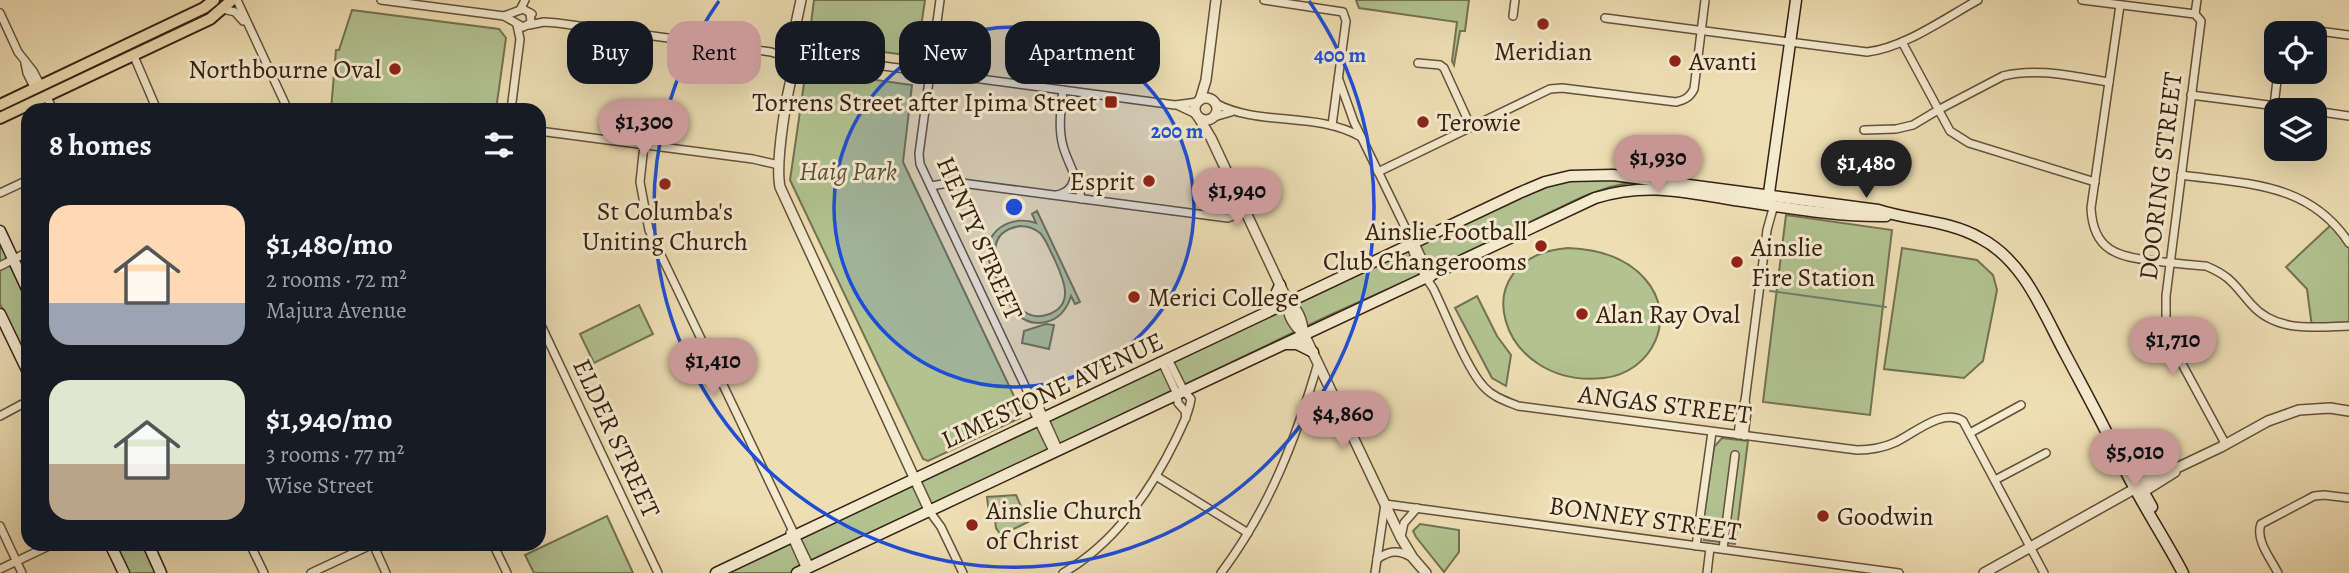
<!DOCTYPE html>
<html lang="en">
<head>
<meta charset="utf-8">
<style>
	body { margin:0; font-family:Alegreya,serif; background:#242831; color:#f1f3f6; height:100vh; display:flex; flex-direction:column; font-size:26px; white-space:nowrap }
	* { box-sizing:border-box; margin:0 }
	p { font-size:23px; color:#9ea1a6 }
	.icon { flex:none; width:38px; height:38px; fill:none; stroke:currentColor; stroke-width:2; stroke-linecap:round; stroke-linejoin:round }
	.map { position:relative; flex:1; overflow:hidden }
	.panel { position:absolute; left:21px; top:103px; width:525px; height:448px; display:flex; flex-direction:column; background:#171b24; border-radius:21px; box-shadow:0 7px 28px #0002 }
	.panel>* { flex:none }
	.top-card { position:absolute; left:567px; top:21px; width:665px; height:63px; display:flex; gap:14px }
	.buttons { position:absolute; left:2264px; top:21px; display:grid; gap:14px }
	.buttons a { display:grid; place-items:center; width:63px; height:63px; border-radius:14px; background:#171b24; box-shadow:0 7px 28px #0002; font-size:35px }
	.price { position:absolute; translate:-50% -60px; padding:0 16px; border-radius:24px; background:#c59692; color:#111; font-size:23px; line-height:46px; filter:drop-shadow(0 2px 4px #0008) }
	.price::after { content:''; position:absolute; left:50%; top:42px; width:21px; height:16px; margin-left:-10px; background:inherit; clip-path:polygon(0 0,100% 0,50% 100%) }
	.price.current { background:#222; color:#fff }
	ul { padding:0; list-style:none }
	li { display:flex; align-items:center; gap:21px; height:175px; padding:0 28px }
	li span { display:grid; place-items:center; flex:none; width:196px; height:140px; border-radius:21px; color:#555 }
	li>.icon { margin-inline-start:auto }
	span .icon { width:84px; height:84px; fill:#fffc; stroke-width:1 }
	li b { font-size:30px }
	h2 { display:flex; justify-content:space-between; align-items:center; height:84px; padding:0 28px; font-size:30px }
	.pill { padding:0 24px; border-radius:21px; background:#171b24; box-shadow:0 7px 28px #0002; font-size:24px; line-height:63px }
	.pill.current { background:#c59692; color:#111 }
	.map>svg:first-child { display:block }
	.green { fill:#b2c291; stroke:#747152; stroke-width:2; fill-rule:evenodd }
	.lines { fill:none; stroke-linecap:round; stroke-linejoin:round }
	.stream { stroke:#717e71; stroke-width:2 }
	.minor-casing { stroke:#63503b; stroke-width:10 }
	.tertiary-casing { stroke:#63503b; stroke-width:12 }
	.secondary-casing { stroke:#352013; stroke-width:13 }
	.primary-casing { stroke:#352013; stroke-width:14 }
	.minor { stroke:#f4eace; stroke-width:7 }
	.tertiary { stroke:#f4eace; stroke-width:9 }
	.secondary { stroke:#f4eace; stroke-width:10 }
	.primary { stroke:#eedeb3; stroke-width:10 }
	.ring { fill:none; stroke:#1d4ed8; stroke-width:3.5 }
	.poi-dot { fill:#8f2418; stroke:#f4eace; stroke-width:2.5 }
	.labels { text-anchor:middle; stroke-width:6; stroke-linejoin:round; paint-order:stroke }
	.poi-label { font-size:26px; fill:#352013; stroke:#f4eace; text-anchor:start }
	.park-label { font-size:26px; font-style:italic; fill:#5a5139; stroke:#f4eace }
	.street-label { font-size:26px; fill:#352013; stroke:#f4eace }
	.centre { fill:#1d4ed8; stroke:#f4eace; stroke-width:3.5 }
	.ring-label { font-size:21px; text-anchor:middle; font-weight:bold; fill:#1d4ed8; stroke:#f4eace; stroke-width:6; stroke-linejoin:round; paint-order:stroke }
</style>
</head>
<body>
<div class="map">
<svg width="2349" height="573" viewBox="0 0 2349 573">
	<rect width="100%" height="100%" fill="#eedeb3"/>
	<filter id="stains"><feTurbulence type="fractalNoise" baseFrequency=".00286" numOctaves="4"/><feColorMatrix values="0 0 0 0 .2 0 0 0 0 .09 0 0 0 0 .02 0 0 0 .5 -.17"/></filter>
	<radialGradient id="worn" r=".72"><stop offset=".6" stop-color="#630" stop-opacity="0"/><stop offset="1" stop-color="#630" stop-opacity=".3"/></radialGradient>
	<g class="green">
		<polygon points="814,0 925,0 917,54 913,56 811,42 809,39"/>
		<polygon points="1356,0 1469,0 1465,31 1460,31 1454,65 1452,61 1457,22 1359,8"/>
		<polygon points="352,10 499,29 506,38 496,110 331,110 336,50 339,50"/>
		<polygon points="806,70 912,85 903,162 1022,413 1020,418 928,461 923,459 790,180"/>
		<polygon points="1607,177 1633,182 1610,187 1582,197 1413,278 1330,315 791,573 726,573 1540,187 1570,178"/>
		<path d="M1037 211 1080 302 1075 304 1071 296C1067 309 1059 319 1046 322 1018 329 1007 301 998 281 994 273 989 265 988 256 986 228 1013 215 1036 223L1032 214ZM1020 226C1027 226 1034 228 1040 233 1046 239 1049 249 1053 256 1062 276 1078 306 1046 315 1022 322 1012 298 1004 281 994 258 986 232 1020 226Z"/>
		<polygon points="1786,215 1892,230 1870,415 1763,402"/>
		<polygon points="2333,223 2349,243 2349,326 2312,327 2307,289 2286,267"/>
		<polygon points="0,239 28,298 28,363 0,304"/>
		<path d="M1568 248C1597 249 1625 256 1645 279 1679 317 1652 373 1604 378 1498 390 1460 257 1568 248Z"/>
		<polygon points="1902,248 1977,260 1993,275 1997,290 1983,361 1964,378 1884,369"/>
		<polygon points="1477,296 1497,336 1511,355 1506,386 1492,378 1455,308"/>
		<polygon points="639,305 653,334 594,363 580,334"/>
		<polygon points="1046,324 1054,325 1049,349 1022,343 1024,331"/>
		<polygon points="1722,438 1748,441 1735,544 1704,540 1702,530 1714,447"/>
		<polygon points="1016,495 1028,522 1001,535 996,528 994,513 989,514 987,497"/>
		<polygon points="607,516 633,573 534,573 525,555"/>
		<polygon points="1420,524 1459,530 1459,552 1444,572 1416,537 1413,531"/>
		<polygon points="113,544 145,544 158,573 127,573"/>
	</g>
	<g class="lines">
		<polyline class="stream" points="1770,291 1886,307"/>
		<defs>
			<g id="minor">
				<polyline points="237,0 288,110"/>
				<polyline points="381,0 504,16 523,27 531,23 530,13"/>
				<polyline points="940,0 919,154 920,164 1033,403 1034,412 1054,453"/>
				<polyline points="1264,0 1343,12 1346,21 1332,125"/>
				<polyline points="2082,0 2195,14 2201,21 2166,296 2166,326 2175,351 2226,445"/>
				<path d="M2120 5 2091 208C2093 251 2118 257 2155 261 2172 263 2189 265 2206 266 2232 277 2234 285 2251 304 2276 333 2314 327 2349 326"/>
				<polyline points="223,9 235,12 243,21"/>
				<polyline points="520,10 525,0"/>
				<polyline points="0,13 18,52 33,71 41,86"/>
				<polyline points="2195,14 2197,0"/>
				<polyline points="504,16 523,9 532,14"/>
				<polyline points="1513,16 1515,0"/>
				<path d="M1605 18 1867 52C1904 48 1945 18 1978 0"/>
				<polyline points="529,25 544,22 557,23 771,52 787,57"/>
				<polyline points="2284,33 2286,30 2296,28 2349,35"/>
				<polyline points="1902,42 1950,131 1969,143 2095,182"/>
				<polyline points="801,50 816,57"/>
				<polyline points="133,54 157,110"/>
				<polyline points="800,60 816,57 1175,105 1198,102"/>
				<polyline points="25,63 27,73 35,89"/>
				<polyline points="1418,63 1440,65 1444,68 1471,127"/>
				<polyline points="1339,80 1354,122 1406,229"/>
				<path d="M1063 90C1061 108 1058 128 1063 146 1068 164 1079 179 1081 199"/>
				<polyline points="2191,95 2307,110"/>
				<polyline points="47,97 53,110"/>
				<path d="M1215 103C1259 127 1316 111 1361 137"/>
				<polyline points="1179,106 1196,114"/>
				<polyline points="2274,106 2278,72"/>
				<polyline points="511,110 520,39 517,25"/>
				<polyline points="2315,111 2349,116"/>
				<polyline points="1214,117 1231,112"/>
				<path d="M1864 130 1896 129 1913 125 1938 110 2003 76C2037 67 2075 77 2109 82"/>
				<polyline points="539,131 753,159 779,165"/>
				<polyline points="644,145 640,182 649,230 810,567"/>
				<path d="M1378 172 1550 89 1562 88 1676 102C1685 100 1690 97 1694 89L1705 0"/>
				<path d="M2181 175C2246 184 2309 182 2349 243"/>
				<polyline points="931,186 954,182 1228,218 1245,211"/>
				<polyline points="0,193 28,180"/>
				<path d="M1057 195C1069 192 1073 186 1075 174"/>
				<path d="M1404 227C1411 249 1419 270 1433 288 1446 314 1466 368 1484 387 1493 397 1506 401 1518 406L1857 450C1871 450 1883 448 1896 442 1915 433 1942 408 1963 421L2044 573"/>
				<polyline points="1413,239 1431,278"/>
				<polyline points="0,266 28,252"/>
				<polyline points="539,321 658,573"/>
				<polyline points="1162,362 1177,394 1178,403 1185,411 1186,418"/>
				<polyline points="1308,402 1316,399 1337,404"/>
				<polyline points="1034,404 1040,409 1059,451"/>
				<polyline points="0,416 28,401"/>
				<polyline points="1970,433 2021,405"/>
				<polyline points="1738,435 1741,410 1745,401 1767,230 1774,205"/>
				<polyline points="1744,436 1747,411 1745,401"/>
				<polyline points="1156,476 1248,533"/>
				<polyline points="1995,480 2046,453"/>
				<polyline points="930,512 941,527 963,573"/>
				<polyline points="0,526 22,573"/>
				<polyline points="790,533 806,569"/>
				<polyline points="1401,537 1404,523 1417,508"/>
				<polyline points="250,544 264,573"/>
				<polyline points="373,544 386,573"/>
				<polyline points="493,544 507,573"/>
				<polyline points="1696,546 1712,432"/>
				<polyline points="1723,549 1735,455"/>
				<path d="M1377 559C1389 551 1398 549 1411 557"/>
				<polyline points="0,569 53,544"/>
				<polyline points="311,573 373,544"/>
				<path d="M1063 573C1114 544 1151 490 1176 439 1182 426 1189 414 1191 399L1184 391 1168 359"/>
				<path d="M1221 573C1269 509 1296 439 1318 363"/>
				<polyline points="1375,573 1385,504 1899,573"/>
				<polyline points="1707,573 1710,548"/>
				<path d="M2278 573C2271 559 2255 540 2261 524L2314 496 2324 495 2349 498"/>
			</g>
			<g id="tertiary">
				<circle cx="794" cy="54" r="8"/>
				<polyline points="791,47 801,0"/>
				<path d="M797 62C787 83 775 164 780 187L930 512"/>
				<circle cx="1206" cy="109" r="11"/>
				<polyline points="1200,100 1206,80 1216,0"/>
				<path d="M1199 118 1211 138 1288 302C1287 315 1294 326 1304 334"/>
				<path d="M1288 302C1299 309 1302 321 1304 334L1401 538 1413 558 1426 573"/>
				<polyline points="2140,494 2175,472"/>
				<polyline points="1984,573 2145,483 2221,447 2268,421 2299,410 2330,408 2349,411"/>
			</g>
			<g id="secondary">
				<polyline points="1768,200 1796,0"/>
				<polyline points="0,231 28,291"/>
				<polyline points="1269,310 1280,285"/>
				<polyline points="0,314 28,372"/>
				<polyline points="1287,344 1297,344 1313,352"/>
				<polyline points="2125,459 2152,507"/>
				<polyline points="2134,469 2143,475 2158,476"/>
				<polyline points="110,544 124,573"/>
				<polyline points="148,544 161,573"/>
				<path d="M716 573 1519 193 1545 182 1570 176 1613 175 1878 210C1912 221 1948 220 1980 238 2025 261 2044 315 2067 357 2086 393 2106 429 2123 466 2141 503 2164 537 2183 573"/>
				<path d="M797 573 1595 198C1647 182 1683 192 1734 200 1784 207 1836 217 1886 216"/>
			</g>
			<g id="primary">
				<polyline points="0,105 204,8 214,0"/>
				<polyline points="0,118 210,19 232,0"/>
			</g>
		</defs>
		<use href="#minor" class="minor-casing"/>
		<use href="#tertiary" class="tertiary-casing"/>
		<use href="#secondary" class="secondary-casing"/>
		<use href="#primary" class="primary-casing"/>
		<use href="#minor" class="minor"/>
		<use href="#tertiary" class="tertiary"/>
		<use href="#secondary" class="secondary"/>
		<use href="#primary" class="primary"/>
	</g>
	<circle cx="1014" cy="207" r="180" fill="#1d4ed8" fill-opacity=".12"/>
	<g class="ring">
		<circle cx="1014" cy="207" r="180"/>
		<path d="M1309 1A360 360 0 1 1 719 1"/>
	</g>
	<g class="poi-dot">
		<circle cx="1543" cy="24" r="7"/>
		<circle cx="1675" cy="61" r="7"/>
		<circle cx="395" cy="69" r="7"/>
		<rect x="1104" y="95" width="14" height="14" rx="3.5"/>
		<circle cx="1423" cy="122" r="7"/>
		<circle cx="1149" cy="181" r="7"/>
		<circle cx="665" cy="184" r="7"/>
		<circle cx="1541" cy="246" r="7"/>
		<circle cx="1737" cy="262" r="7"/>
		<circle cx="1134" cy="297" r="7"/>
		<circle cx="1582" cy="314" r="7"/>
		<circle cx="1823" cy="516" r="7"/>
		<circle cx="972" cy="525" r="7"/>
	</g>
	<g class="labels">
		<g class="poi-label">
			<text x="1543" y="60" text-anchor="middle">Meridian</text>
			<text x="1689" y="70">Avanti</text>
			<text x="381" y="78" text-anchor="end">Northbourne Oval</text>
			<text x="1097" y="111" text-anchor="end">Torrens Street after Ipima Street</text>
			<text x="1437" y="131">Terowie</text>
			<text x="1135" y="190" text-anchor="end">Esprit</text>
			<text x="665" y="220" text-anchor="middle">St Columba's<tspan x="665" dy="30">Uniting Church</tspan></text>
			<text x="1527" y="240" text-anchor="end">Ainslie Football<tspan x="1527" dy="30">Club Changerooms</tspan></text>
			<text x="1751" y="256">Ainslie<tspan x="1751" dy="30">Fire Station</tspan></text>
			<text x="1148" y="306">Merici College</text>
			<text x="1596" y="323">Alan Ray Oval</text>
			<text x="986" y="519">Ainslie Church<tspan x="986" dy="30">of Christ</tspan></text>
			<text x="1837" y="525">Goodwin</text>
		</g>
		<g class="park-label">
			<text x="848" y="180">Haig Park</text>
		</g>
		<g class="street-label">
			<text transform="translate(2160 176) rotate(-83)" y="9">DOORING STREET</text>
			<text transform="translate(980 238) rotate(66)" y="9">HENTY STREET</text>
			<text transform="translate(1052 390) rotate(-25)" y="9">LIMESTONE AVENUE</text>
			<text transform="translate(1665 404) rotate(7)" y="9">ANGAS STREET</text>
			<text transform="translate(617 438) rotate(65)" y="9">ELDER STREET</text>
			<text transform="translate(1645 518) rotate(8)" y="9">BONNEY STREET</text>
		</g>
	</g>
	<circle cx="1014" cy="207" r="10" class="centre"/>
	<g class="ring-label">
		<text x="1340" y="62">400 m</text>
		<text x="1177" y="138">200 m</text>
	</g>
	<rect width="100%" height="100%" filter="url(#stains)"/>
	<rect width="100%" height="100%" fill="url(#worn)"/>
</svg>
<div class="buttons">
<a><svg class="icon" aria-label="locate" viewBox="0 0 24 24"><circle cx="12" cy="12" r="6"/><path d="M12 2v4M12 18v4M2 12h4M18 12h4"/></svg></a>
<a><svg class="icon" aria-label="layers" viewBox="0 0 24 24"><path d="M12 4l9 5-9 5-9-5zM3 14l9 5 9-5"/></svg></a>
</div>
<b class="price" style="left:644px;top:159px">$1,300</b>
<b class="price" style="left:1658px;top:195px">$1,930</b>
<b class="price current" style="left:1866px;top:200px">$1,480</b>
<b class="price" style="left:1237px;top:228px">$1,940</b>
<b class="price" style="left:2173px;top:377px">$1,710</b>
<b class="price" style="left:713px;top:398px">$1,410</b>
<b class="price" style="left:1343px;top:451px">$4,860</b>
<b class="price" style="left:2135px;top:489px">$5,010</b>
<div class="top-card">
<a class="pill">Buy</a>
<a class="pill current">Rent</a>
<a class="pill">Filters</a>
<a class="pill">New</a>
<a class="pill">Apartment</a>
</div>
<section class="panel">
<h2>8 homes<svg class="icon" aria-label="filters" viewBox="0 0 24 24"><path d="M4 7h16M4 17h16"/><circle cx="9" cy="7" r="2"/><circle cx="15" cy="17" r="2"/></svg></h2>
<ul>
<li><span style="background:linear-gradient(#ffd9b3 70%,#9aa5b1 0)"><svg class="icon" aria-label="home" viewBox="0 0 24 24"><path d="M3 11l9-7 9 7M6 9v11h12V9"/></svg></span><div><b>$1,480/mo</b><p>2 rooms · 72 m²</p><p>Majura Avenue</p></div></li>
<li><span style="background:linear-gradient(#dfe7d0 60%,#b9a48a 0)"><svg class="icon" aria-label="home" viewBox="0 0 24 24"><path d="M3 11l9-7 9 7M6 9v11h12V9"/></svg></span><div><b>$1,940/mo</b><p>3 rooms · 77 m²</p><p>Wise Street</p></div></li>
</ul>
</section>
</div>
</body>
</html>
